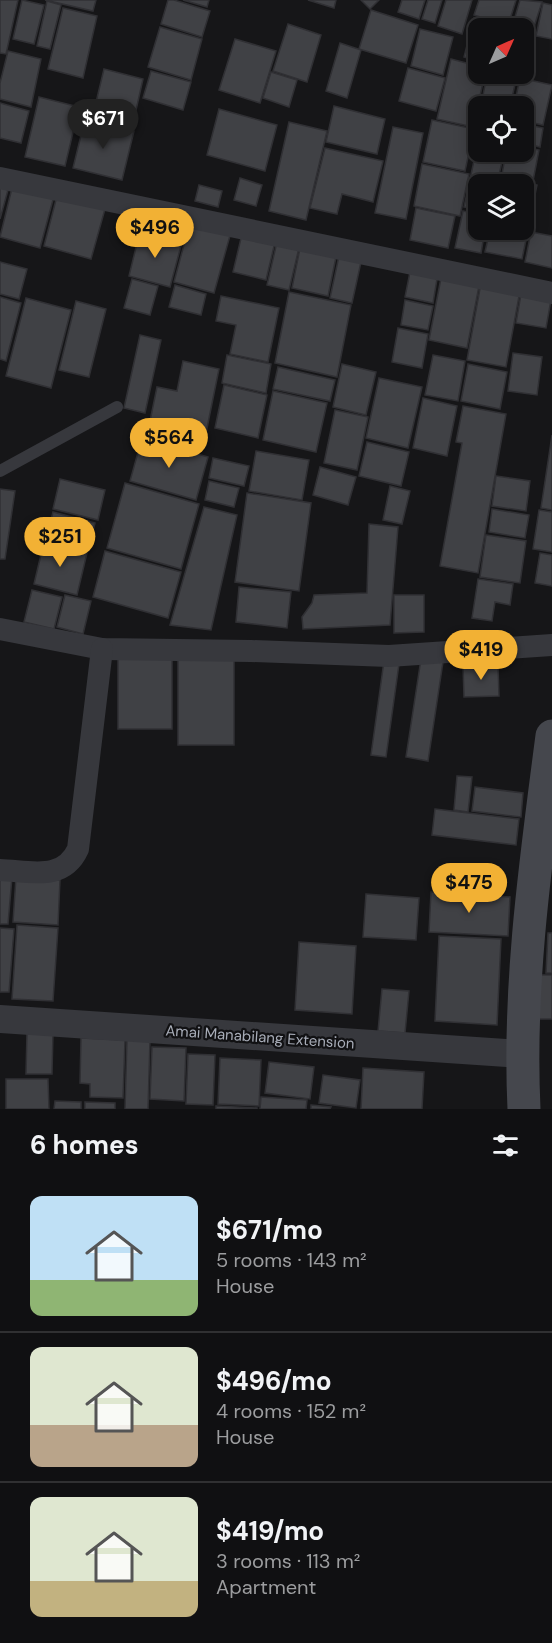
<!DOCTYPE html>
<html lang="en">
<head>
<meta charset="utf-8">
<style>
	body { margin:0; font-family:"DM Sans",sans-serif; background:#19191b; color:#f1f3f6; height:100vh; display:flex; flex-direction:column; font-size:22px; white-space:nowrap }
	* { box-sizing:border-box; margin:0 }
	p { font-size:20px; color:#9c9d9f }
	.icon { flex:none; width:33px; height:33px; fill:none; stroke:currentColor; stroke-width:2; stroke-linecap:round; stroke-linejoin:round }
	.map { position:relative; height:1109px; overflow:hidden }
	.sheet { display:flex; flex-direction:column; background:#101012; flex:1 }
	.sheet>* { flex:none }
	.needle { width:39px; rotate:45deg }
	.fabs { position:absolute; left:468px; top:18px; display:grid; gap:12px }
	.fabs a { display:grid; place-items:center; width:66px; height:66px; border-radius:12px; background:#101012; box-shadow:0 3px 15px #0003,0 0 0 2px #303032; font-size:30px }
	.price { position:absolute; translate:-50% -51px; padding:0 14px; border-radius:21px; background:#f2b134; color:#111; font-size:20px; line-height:39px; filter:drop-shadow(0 2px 3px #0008) }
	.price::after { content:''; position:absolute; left:50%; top:36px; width:18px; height:14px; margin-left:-9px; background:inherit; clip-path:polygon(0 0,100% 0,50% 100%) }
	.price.active { background:#222; color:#fff }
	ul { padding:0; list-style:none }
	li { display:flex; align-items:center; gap:18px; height:150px; padding:0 30px }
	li+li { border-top:2px solid #303032 }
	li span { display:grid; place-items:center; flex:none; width:168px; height:120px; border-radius:12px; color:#555 }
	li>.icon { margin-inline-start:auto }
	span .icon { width:72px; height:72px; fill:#fffc; stroke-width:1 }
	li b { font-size:26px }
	h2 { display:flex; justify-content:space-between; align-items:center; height:72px; padding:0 30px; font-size:26px }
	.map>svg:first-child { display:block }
	.building { fill:#404145; stroke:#303034; stroke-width:1.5 }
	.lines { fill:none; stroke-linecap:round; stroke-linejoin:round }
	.service { stroke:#37383d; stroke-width:12 }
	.minor { stroke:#37383d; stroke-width:22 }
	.tertiary { stroke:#37383d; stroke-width:28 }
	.secondary { stroke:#45474d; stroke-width:33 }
	.labels { text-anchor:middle; stroke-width:4.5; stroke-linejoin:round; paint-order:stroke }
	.street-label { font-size:15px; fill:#a8adb8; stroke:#111113 }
</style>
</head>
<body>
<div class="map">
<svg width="552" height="1109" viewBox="0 0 552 1109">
	<rect width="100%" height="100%" fill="#161618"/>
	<g class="building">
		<polygon points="0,0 18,0 6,54 0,53"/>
		<polygon points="22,0 44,5 34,44 13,39"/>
		<polygon points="45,0 96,0 93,11"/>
		<polygon points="168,0 174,0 210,11 202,37 161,24"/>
		<polygon points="183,0 209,0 207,7"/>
		<polygon points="308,0 336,0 334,8"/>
		<polygon points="361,0 379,0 370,9"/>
		<polygon points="402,0 425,0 419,19 398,12"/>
		<polygon points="428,0 442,0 435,23 422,19"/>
		<polygon points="446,0 472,0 462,34 438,26"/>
		<polygon points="479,0 516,0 508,26 474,15"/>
		<polygon points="520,0 542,2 533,30 513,24"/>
		<polygon points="47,1 61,5 50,49 37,46"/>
		<polygon points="543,3 552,5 552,39 536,36"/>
		<polygon points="63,8 97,16 83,78 48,69"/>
		<polygon points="371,10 418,25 406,63 359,49"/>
		<polygon points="474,18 514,28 478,28 478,61 464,57"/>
		<polygon points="288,24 321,35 307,82 273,71"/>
		<polygon points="160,27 202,39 191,80 148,67"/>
		<polygon points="420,29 453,37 443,75 411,66"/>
		<polygon points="235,39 276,51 260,103 219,90"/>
		<polygon points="340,43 361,50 347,98 326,91"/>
		<polygon points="8,51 41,59 31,107 0,99 0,83"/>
		<polygon points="451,59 478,66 478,74 485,74 473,127 437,119"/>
		<polygon points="408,68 445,78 436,111 399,101"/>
		<polygon points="104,69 143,79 132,128 92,119"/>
		<polygon points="151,71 191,82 183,110 143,98"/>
		<polygon points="271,72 297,80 289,107 263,98"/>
		<polygon points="487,74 517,76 510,106 481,106"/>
		<polygon points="520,78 552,85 543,125 524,121 524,106 514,106"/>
		<polygon points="39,97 79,107 65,166 25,157"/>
		<polygon points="0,103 29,111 21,143 0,138"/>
		<polygon points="334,106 385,119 377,154 326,142"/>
		<polygon points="219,109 277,125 265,171 207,155"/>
		<polygon points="85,119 134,131 122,180 73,168"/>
		<polygon points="432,120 474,129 465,171 423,162"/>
		<polygon points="289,122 327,131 306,220 269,211"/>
		<polygon points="524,124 543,128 540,147 524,143"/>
		<polygon points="393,127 423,133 406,219 375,213"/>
		<polygon points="478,127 478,152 500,152 499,158 473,153"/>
		<polygon points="524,147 539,150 533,181 502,174 506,152 524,152"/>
		<polygon points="325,148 383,161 373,202 342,194 337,214 310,208"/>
		<polygon points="475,156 502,162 497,184 478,184 478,210 464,207"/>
		<polygon points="422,164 469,174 460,216 414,206"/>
		<polygon points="501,177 537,185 532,209 524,207 524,184 499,184"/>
		<polygon points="240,178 262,185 256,206 234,200"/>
		<polygon points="13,184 54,196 40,248 0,237"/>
		<polygon points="199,185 222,191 218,207 195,201"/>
		<polygon points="0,187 8,190 0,219"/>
		<polygon points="57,196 105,209 91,259 44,246"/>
		<polygon points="416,208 455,216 448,248 410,240"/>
		<polygon points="524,209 532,211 522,259 485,252 490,230 524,230"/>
		<polygon points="463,211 478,214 478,230 485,230 481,253 455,248"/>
		<polygon points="190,222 231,232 214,293 174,282"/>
		<polygon points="140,231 182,242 170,287 129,276"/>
		<polygon points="531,232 552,236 552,268 525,262"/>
		<polygon points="242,234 275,242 266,280 233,272"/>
		<polygon points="277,242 299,248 289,290 267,285"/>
		<polygon points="300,248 336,257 328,296 292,288"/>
		<polygon points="339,256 361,262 352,303 330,298"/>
		<polygon points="0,262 27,269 19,299 0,294"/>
		<polygon points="411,267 438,273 433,303 405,297"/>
		<polygon points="442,273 480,281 467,348 429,340"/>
		<polygon points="132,279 158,286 150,315 124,308"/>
		<polygon points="481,283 520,291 506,367 467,360"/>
		<polygon points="175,285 206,294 201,315 169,307"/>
		<polygon points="289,292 351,305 337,377 275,363"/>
		<polygon points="521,294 551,300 546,328 516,323"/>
		<polygon points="221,296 279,308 268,362 230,354 236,325 216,321"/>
		<polygon points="0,297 21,303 6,361 0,359"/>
		<polygon points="26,298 71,310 51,388 6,376"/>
		<polygon points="405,300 433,306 428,330 401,325"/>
		<polygon points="76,301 106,309 89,377 59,370"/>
		<polygon points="398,328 428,334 422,368 392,362"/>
		<polygon points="140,335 161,340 145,413 124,408"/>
		<polygon points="513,353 542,357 537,395 508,391"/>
		<polygon points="227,355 271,364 266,393 222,383"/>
		<polygon points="433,355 465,361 458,401 425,395"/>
		<polygon points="183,361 219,369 205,438 149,426 157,387 177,391"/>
		<polygon points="342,364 376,372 366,415 333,407"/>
		<polygon points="468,364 507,372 500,409 461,401"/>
		<polygon points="278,367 335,380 330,401 273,389"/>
		<polygon points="379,378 422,387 408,448 366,438"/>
		<polygon points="224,385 267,395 258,438 215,428"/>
		<polygon points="273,391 327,403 316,452 263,440"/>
		<polygon points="423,398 457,406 447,456 413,448"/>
		<polygon points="463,406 506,414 478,573 440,566 462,443 456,442"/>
		<polygon points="335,410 368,417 357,470 324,463"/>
		<polygon points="552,435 552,510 541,508"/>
		<polygon points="142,438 208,457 196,500 130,481"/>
		<polygon points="367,442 409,452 401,486 359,476"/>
		<polygon points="256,451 309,460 302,500 249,491"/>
		<polygon points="213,458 249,466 244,486 209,478"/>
		<polygon points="320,467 356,477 348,505 313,495"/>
		<polygon points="496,476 530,481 526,511 492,506"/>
		<polygon points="60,479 105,490 98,520 53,509"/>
		<polygon points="209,481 239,488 234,507 205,500"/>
		<polygon points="125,483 199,504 181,569 107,548"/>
		<polygon points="390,486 410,491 402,524 383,520"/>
		<polygon points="0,489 15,491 5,559 0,559"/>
		<polygon points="247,493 311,503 299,591 235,582"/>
		<polygon points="204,507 237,515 211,630 170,625"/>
		<polygon points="492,509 529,515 525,538 489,532"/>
		<polygon points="539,510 552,512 552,552 533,549"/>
		<polygon points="53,512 95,523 88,551 46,540"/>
		<polygon points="369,524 398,527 390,625 303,629 302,617 312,603 314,595 367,593"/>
		<polygon points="486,535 526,541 520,583 480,577"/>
		<polygon points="44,542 87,553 77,595 34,584"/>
		<polygon points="105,551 181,572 168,618 93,597"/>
		<polygon points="540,553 552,555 552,586 535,583"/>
		<polygon points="478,579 513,584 510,605 495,602 492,621 472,618"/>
		<polygon points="239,587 291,592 287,628 236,622"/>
		<polygon points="32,590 62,597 54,629 24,622"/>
		<polygon points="65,595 91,601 83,634 57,627"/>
		<polygon points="394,595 424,595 424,632 394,633"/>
		<rect x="118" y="653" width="54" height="76"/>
		<rect x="178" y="658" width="56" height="87"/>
		<polygon points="421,659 443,662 428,761 406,757"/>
		<polygon points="384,661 399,664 386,757 371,755"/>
		<polygon points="463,666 498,666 499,696 464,697"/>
		<polygon points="457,776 472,777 468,812 454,810"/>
		<polygon points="475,787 523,793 521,817 472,811"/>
		<polygon points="435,809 519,819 516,845 432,835"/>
		<polygon points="0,876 12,877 8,924 0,924"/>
		<polygon points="16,877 60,880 58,925 13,922"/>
		<polygon points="431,892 510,897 508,936 429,932"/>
		<polygon points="366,894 419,898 416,940 363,937"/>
		<polygon points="17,925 58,928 53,1001 12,999"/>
		<polygon points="0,928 14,929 9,992 0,992"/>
		<polygon points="548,933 552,933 552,973 546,973"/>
		<polygon points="439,936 501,939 497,1025 435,1021"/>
		<polygon points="299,942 356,946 352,1014 295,1010"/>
		<polygon points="538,975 552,975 552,1019 539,1019"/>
		<polygon points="382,989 409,991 405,1033 378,1031"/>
		<polygon points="27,1032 53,1033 52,1074 26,1074"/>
		<polygon points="81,1038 125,1040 123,1098 90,1097 90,1084 80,1083"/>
		<polygon points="127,1039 150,1040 148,1109 125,1109"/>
		<polygon points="152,1047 186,1048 184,1101 150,1099"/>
		<polygon points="188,1054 215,1055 213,1105 186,1104"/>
		<polygon points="220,1058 261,1060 259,1106 218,1104"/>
		<polygon points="269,1062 314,1067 310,1099 265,1093"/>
		<polygon points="363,1068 424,1072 422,1109 361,1109"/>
		<polygon points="323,1075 360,1080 356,1108 319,1103"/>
		<polygon points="6,1079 48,1079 49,1109 6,1109"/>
		<polygon points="261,1097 307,1100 306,1109 260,1109"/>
		<polygon points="55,1101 81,1102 81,1109 54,1109"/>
		<polygon points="85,1102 115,1103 115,1109 85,1109"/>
		<polygon points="311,1105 331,1107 330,1109 311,1109"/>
		<polygon points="216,1106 257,1108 257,1109 216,1109"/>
	</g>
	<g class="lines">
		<polyline class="service" points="0,471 117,407"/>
		<g class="minor">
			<polyline points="0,178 552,293"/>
			<polyline points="0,629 102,649 251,651 389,656 552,645"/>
			<path d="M0 870C30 871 63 882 78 849L102 649"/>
		</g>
		<polyline class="tertiary" points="0,1019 521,1054"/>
		<path class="secondary" d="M524 1109C518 984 536 859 552 736"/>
	</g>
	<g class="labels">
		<g class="street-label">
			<text transform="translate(260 1037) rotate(4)" y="5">Amai Manabilang Extension</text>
		</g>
	</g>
</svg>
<div class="fabs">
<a><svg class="needle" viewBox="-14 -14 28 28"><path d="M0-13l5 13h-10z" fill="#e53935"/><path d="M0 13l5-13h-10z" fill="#9c9d9f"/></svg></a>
<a><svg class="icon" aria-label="locate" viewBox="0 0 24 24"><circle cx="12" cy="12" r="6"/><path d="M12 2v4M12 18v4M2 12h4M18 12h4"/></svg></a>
<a><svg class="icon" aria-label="layers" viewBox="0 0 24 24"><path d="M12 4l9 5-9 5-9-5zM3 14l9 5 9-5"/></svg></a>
</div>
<b class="price active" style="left:103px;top:150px">$671</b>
<b class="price" style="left:155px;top:259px">$496</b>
<b class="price" style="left:169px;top:469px">$564</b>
<b class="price" style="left:60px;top:568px">$251</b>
<b class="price" style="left:481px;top:681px">$419</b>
<b class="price" style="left:469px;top:914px">$475</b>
</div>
<section class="sheet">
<h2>6 homes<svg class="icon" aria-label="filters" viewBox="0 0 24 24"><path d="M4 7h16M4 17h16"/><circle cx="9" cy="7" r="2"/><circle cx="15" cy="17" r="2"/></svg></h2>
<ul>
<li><span style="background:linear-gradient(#bfe0f5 70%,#8fb573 0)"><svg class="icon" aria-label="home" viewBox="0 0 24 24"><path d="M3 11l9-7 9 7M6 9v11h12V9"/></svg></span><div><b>$671/mo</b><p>5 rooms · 143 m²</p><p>House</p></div></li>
<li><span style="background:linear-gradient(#dfe7d0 65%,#b9a48a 0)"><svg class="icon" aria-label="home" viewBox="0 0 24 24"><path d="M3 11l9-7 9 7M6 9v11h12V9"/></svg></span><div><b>$496/mo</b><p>4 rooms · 152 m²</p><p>House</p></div></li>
<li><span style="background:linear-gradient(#dfe7d0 70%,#c2b280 0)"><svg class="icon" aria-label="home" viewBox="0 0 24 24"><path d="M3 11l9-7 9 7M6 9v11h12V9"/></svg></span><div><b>$419/mo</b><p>3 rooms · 113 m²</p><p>Apartment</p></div></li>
</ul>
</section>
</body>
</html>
